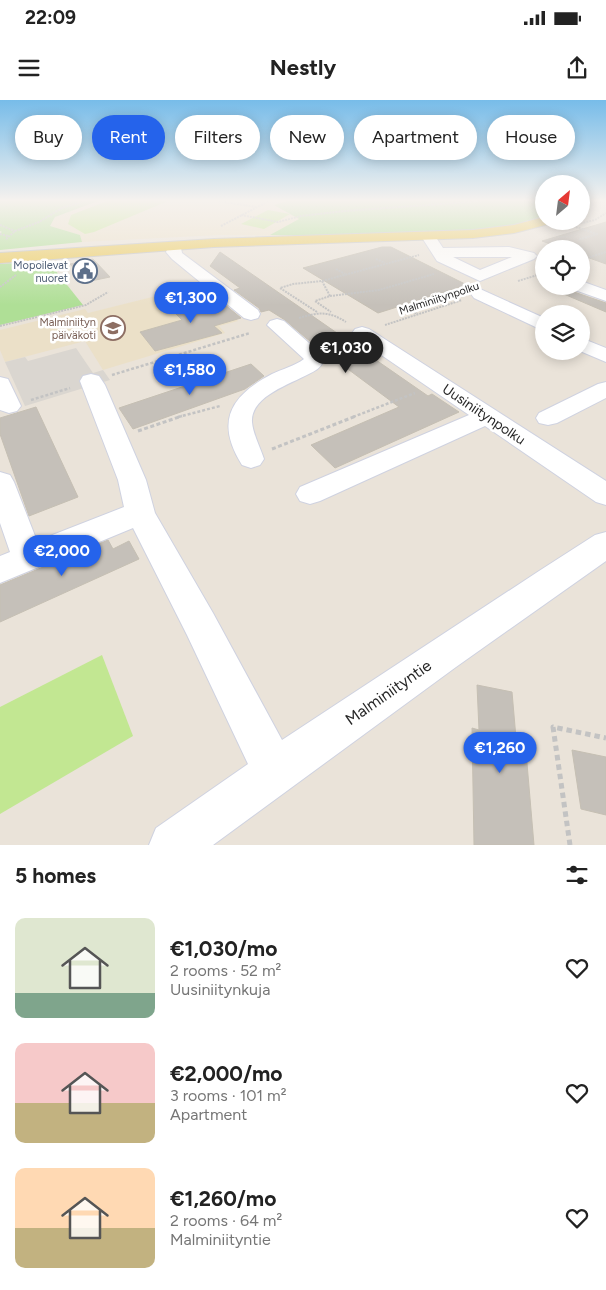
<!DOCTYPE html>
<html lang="en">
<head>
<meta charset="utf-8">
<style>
	body { margin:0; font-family:Figtree,sans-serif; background:#f6f6f6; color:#222; height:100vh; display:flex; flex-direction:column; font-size:19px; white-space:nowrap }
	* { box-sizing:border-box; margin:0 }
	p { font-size:16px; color:#767676 }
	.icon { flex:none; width:28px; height:28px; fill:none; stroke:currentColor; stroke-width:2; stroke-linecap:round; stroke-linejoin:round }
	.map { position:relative; height:745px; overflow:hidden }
	.drawer { display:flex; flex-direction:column; background:#fff; flex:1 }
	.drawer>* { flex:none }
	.hud { position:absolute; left:15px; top:15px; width:576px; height:45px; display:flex; gap:10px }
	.needle { width:32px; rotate:28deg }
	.tools { position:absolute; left:535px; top:75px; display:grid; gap:10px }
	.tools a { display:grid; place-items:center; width:55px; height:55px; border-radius:50%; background:#fff; box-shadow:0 2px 12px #0003; font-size:25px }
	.price { position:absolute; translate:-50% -42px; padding:0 11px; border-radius:18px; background:#2563eb; color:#fff; font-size:16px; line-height:32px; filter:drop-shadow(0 1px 2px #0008) }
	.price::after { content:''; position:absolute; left:50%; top:30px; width:15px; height:11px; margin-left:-8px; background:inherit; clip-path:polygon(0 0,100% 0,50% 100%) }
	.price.selected { background:#222; color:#fff }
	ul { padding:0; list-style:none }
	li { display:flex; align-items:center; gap:15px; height:125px; padding:0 15px }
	li span { display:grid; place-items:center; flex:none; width:140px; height:100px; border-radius:10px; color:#555 }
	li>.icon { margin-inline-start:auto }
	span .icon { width:60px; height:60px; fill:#fffc; stroke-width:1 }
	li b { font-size:21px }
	h2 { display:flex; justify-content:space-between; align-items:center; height:60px; padding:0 15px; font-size:21px }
	.tag { padding:0 18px; border-radius:22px; background:#fff; box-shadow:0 2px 12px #0003; font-size:18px; line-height:45px }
	.tag.selected { background:#2563eb; color:#fff }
	.status { display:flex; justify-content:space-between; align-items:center; height:35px; padding:0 25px; background:#fff; direction:ltr }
	.status svg { height:14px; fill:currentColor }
	header { display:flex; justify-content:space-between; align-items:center; height:65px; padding:0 15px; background:#fff; font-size:22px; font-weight:700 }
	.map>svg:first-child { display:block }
	.education { fill:#ebe0c8 }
	.green { fill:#afdf96 }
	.pitch { fill:#c2e792 }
	.plaza { fill:#dad6d0 }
	.building { fill:#c5c0b9; stroke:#c5bfb3 }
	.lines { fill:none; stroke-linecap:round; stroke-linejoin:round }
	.minor-casing { stroke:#cfd2e0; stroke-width:2 }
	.major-casing { stroke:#c3c3c3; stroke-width:2 }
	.path-far3 { stroke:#c3c3c3; stroke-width:2; stroke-dasharray:2 1; stroke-linecap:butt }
	.path-far2 { stroke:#c3c3c3; stroke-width:2.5; stroke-dasharray:3 2; stroke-linecap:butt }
	.path-far1 { stroke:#c3c3c3; stroke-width:3; stroke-dasharray:4 2.5; stroke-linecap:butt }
	.path { stroke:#c3c3c3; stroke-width:5; stroke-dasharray:5.5 4; stroke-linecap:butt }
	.minor { fill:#fff; fill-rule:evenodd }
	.major { fill:#ebcb5c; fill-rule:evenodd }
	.labels { text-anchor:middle; stroke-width:5; stroke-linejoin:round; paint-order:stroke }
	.far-service-label { font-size:11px; fill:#4e5e75; stroke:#fff; text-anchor:end }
	.far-street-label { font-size:11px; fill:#272727; stroke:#fff }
	.far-education-label { font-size:11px; fill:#785e54; stroke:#fff; text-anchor:end }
	.street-label { font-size:14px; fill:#272727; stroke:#fff }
	.near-street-label { font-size:16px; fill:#272727; stroke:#fff }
</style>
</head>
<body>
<div class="status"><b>22:09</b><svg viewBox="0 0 49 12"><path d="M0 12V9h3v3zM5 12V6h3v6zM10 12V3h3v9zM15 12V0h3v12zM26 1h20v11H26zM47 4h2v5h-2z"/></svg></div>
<header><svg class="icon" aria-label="menu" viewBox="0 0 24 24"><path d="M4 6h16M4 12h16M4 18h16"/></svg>Nestly<svg class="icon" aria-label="share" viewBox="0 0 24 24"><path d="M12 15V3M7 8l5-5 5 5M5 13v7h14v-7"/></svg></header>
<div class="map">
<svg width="606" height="745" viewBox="0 0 606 745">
	<rect width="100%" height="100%" fill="#eae3d9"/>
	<g class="education">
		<polygon points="98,101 380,101 323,136 220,135 82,142 80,135 50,126 55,117"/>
		<polygon points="196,186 238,221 219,226 225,233 103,270 85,241 5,262 0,250 0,230 85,209 88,213"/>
	</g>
	<g class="green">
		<polygon points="0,101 98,101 55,117 50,126 80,135 82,142 0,150 0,133 2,132 0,131"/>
		<path d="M287 101H544V116C516 129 485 130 454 132 393 136 331 136 270 135L299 119 274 105Z"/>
		<polygon points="48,161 83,205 0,225 0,164"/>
	</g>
	<g class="pitch">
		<polygon points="107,101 168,101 94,132 85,134 68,124 71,115"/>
		<polygon points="268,110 290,114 264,129 241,124"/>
		<polygon points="102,555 133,636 0,714 0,607"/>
	</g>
	<polygon class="plaza" points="76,248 93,273 103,270 110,280 25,306 5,262 25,257 28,261"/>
	<g class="building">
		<polygon points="606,122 606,164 581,155 581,149 564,149 542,141"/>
		<polygon points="382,147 391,147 467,185 378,213 303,168"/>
		<polygon points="220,152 428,296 432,294 459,312 335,368 311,345 399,307 306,238 285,220 269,210 261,212 259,208 234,190 240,188 210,166"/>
		<polygon points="93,159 110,177 86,182 70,164"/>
		<polygon points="545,186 571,186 574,192 606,203 606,212"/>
		<polygon points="213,195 241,218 214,226 222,233 155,251 140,232 182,220 175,213 183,211 176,205"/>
		<polygon points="251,264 264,276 245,289 133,329 119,308"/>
		<polygon points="36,307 78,397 29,416 0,334 0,318"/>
		<polygon points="108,440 113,449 129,441 139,459 0,522 0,485"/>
		<polygon points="477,585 512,592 516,638 525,640 534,745 474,745 472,628 479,630"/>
		<polygon points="572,650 606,657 606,715 581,709"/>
	</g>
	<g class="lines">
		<defs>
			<g id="minor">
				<path d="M428 132 433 133 443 148 509 147 534 153 537 156 534 159 480 181 437 161 421 136 423 133ZM453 157H512L480 170Z"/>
				<polygon points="175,142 180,143 182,153 258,210 260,214 258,218 251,220 244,218 172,159 166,152 170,143"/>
				<polygon points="581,181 606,190 606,201 575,190 573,186 581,186"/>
				<polygon points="480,189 544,218 544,231 474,198 471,194 474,190"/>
				<path d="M277 219 284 221 326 258C323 262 320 268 316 270 298 282 250 294 252 322 253 334 260 347 264 359L260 365 251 368 242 365C215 322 230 296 272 274 282 269 295 266 304 259L267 225 270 221Z"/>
				<polygon points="362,227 369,229 606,381 606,405 596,402 485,326 320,401 310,404 300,401 296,394 300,387 469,315 355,237 352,233 355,229"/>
				<polygon points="581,238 606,248 606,262 580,251"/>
				<polygon points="91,274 99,276 105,285 146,380 155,413 213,513 282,640 539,471 595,435 606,432 606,461 456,567 213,745 149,745 156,728 248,664 187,535 133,428 0,483 0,456 10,452 0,423 0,372 10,375 14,382 37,441 124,407 118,380 80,281 83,276"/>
				<polygon points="0,277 8,279 21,306 17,311 9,313 0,310"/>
				<polygon points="606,282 606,298 557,323 548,325 539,323 536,318 539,313 598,284"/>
			</g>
			<g id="major">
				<polygon points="581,101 590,101 581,106"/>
				<polygon points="544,117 544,121 551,121 549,124 514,133 473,138 214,147 0,163 0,153 214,139 473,130 514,125"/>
			</g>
		</defs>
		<use href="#minor" class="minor-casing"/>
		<use href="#major" class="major-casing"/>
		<g class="path-far3">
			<polyline points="219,101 256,107"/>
			<polyline points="241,115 278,122 301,116 345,111 482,101"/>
			<polyline points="0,125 15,131"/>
			<polyline points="221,126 269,101"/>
			<polyline points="573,126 597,134 578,140"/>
			<polyline points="560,128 595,120 606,113"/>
			<polyline points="0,134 8,136"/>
			<polyline points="6,139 15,131 39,122 62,108 84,101"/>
			<polyline points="376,159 385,163"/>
			<polyline points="581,160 606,152"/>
			<polyline points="336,169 345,174"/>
			<polyline points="322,181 330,196 315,201 331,212"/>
			<polyline points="518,181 544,173"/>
			<polyline points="0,187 16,175"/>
			<polyline points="443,193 460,200"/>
			<polyline points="330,196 379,190 434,174"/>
			<polyline points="401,206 418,214"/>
			<polyline points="317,212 280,188 293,184 322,181 419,155"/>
			<path d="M299 218C318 212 329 211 346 222"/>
			<polyline points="385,225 462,200"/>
			<polyline points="0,226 86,205 108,192"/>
		</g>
		<g class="path-far2">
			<polyline points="112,275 250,233"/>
			<polyline points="31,300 70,288"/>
			<polyline points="178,317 220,306"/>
			<polyline points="353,317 415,293"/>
		</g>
		<g class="path-far1">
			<polyline points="138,331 182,316"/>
			<polyline points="272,349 356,316"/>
		</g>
		<polyline class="path" points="570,745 553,627 606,638"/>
		<use href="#minor" class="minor"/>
		<use href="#major" class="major"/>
	</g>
	<linearGradient id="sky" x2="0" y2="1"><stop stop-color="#77bce9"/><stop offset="0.49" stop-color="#f6f2ee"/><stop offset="1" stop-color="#f6f2ee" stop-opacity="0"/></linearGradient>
	<rect width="606" height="205" fill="url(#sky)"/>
	<defs>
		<symbol id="civic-ring" viewBox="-11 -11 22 22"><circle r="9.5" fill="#fff" stroke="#5c6f8a" stroke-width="1.5"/><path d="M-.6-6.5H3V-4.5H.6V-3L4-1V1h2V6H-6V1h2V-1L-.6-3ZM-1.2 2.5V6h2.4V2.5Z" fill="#5c6f8a"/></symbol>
		<symbol id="school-ring" viewBox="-11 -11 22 22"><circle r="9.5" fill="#fff" stroke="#8d6e63" stroke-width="1.5"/><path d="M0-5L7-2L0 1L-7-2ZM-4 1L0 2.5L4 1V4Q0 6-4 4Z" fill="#8d6e63"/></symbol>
	</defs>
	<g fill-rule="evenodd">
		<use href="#civic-ring" x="71" y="157" width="28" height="28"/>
		<use href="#school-ring" x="99" y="214" width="28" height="28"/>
	</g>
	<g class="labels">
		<g class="far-service-label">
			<text x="68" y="169">Mopoilevat<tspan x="68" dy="13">nuoret</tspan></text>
		</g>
		<g class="far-street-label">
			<text transform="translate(439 198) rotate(-18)" y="4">Malminiitynpolku</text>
		</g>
		<g class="far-education-label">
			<text x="96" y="226">Malminiityn<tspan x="96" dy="13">päiväkoti</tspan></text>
		</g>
		<g class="street-label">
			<text transform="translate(484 314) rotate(34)" y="5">Uusiniitynpolku</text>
		</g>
		<g class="near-street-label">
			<text transform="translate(388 592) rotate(-35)" y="6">Malminiityntie</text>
		</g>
	</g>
</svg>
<div class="tools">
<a><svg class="needle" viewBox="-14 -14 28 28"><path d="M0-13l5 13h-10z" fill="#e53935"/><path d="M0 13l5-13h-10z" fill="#767676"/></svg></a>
<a><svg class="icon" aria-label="locate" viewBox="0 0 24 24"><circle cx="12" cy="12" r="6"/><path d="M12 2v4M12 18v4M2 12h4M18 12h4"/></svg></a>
<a><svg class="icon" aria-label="layers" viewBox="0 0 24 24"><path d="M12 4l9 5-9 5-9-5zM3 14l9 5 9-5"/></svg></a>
</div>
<b class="price" style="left:191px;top:224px">€1,300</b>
<b class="price selected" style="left:346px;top:274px">€1,030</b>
<b class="price" style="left:190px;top:296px">€1,580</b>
<b class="price" style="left:62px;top:477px">€2,000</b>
<b class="price" style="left:500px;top:674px">€1,260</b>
<div class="hud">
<a class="tag">Buy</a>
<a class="tag selected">Rent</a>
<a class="tag">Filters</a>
<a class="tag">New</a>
<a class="tag">Apartment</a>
<a class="tag">House</a>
</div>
</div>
<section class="drawer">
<h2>5 homes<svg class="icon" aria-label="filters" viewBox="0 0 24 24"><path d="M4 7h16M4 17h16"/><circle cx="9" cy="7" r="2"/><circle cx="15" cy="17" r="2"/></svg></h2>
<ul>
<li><span style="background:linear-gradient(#dfe7d0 75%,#7fa58c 0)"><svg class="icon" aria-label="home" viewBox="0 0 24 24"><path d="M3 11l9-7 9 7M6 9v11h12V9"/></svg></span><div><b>€1,030/mo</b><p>2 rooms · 52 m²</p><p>Uusiniitynkuja</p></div><svg class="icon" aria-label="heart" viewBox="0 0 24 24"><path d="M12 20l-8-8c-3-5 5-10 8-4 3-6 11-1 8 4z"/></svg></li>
<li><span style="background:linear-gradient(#f6c9c9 60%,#c2b280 0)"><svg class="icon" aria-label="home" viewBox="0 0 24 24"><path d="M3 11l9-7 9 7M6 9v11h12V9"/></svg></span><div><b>€2,000/mo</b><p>3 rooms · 101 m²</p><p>Apartment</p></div><svg class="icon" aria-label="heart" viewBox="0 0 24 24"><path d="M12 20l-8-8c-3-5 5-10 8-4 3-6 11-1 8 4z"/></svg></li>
<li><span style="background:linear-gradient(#ffd9b3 60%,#c2b280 0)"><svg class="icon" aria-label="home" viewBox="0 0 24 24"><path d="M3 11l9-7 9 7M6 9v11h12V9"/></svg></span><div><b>€1,260/mo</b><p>2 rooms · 64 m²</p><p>Malminiityntie</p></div><svg class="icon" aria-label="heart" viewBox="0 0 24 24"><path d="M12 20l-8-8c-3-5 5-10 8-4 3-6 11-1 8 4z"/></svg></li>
</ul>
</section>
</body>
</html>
